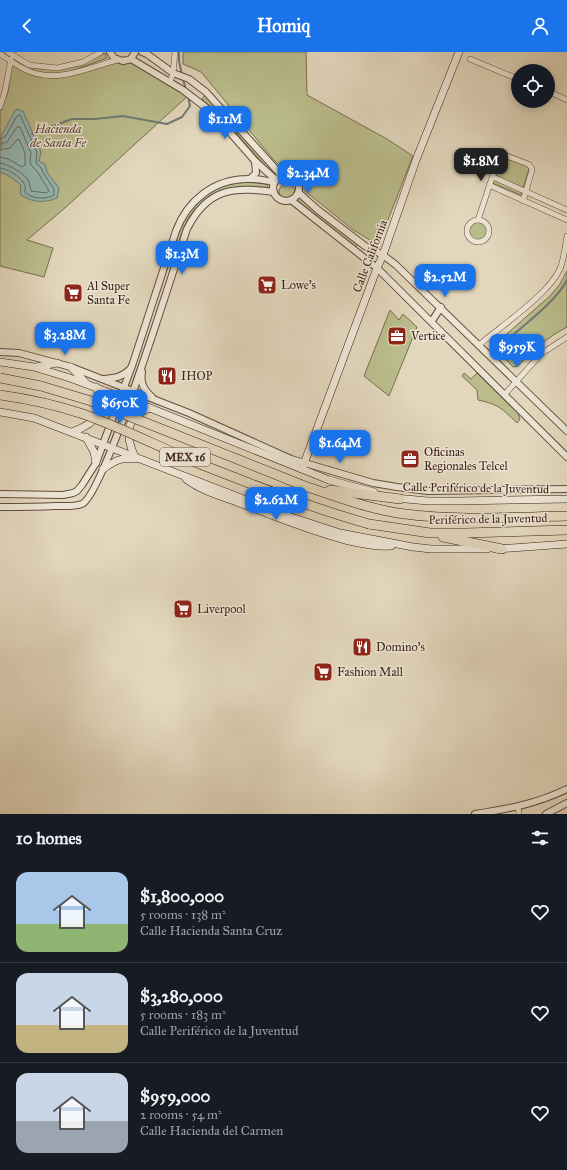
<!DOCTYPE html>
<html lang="en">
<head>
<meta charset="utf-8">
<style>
	body { margin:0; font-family:"IM FELL Great Primer",serif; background:#20242c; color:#f1f3f6; height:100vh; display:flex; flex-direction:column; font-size:15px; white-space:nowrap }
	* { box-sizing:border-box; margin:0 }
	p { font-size:13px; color:#9ea1a6 }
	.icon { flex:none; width:22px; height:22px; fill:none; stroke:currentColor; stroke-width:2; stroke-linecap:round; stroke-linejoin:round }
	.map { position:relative; height:762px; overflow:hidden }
	.details { display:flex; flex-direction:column; background:#171b24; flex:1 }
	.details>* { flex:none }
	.buttons { position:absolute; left:511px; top:12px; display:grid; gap:8px }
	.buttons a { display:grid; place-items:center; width:44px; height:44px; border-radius:50%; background:#171b24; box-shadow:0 2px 10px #0003; font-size:20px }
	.price { position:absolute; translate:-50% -34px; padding:0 9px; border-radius:8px; background:#1a73e8; color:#fff; font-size:13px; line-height:26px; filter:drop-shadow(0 1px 2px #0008) }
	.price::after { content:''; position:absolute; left:50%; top:24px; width:12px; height:9px; margin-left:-6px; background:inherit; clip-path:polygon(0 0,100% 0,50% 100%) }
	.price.current { background:#222; color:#fff }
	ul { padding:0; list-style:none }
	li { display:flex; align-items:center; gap:12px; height:100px; padding:0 16px }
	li+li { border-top:1px solid #363941 }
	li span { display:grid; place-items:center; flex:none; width:112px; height:80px; border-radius:12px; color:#555 }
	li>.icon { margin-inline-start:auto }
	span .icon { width:48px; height:48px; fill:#fffc; stroke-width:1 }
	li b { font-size:17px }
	h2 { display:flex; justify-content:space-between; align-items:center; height:48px; padding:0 16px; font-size:17px }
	header { display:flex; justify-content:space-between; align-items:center; height:52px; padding:0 16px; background:#1a73e8; color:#fff; font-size:18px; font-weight:800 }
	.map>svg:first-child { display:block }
	.green { fill:#babc8c; stroke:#7a6d50 }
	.water { fill:#95b9b5; stroke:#707b75 }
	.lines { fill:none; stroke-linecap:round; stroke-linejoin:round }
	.shore { stroke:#676c64; stroke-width:1 }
	.stream { stroke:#707b75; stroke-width:2 }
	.minor-casing { stroke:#634c3e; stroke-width:6 }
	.tertiary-casing { stroke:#634c3e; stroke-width:8 }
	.secondary-casing { stroke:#391e14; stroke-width:8 }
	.trunk-casing { stroke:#391e14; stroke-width:10 }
	.minor { stroke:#ece4d3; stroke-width:5 }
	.tertiary { stroke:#ece4d3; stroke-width:6 }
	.secondary { stroke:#ece4d3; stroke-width:7 }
	.trunk { stroke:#e2d6bc; stroke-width:9 }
	.trunk-bridge-casing { stroke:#391e14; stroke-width:10; stroke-linecap:butt }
	.trunk-bridge { stroke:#e2d6bc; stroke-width:9 }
	.labels { text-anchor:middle; stroke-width:3; stroke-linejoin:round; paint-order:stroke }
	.shield { fill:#ece4d3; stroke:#6f594d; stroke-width:1 }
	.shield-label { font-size:11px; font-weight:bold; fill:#391e14 }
	.park-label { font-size:12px; font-style:italic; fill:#594632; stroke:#ece4d3 }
	.street-label { font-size:12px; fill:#391e14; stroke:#ece4d3 }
	.poi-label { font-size:12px; fill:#391e14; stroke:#ece4d3; text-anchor:start }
</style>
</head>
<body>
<header><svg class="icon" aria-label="back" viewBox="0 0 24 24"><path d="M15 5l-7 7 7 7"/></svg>Homiq<svg class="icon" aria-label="person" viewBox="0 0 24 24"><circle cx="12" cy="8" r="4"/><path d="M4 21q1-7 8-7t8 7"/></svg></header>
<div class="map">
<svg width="567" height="762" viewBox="0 0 567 762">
	<rect width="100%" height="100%" fill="#e2d6bc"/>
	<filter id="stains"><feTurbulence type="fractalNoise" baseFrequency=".005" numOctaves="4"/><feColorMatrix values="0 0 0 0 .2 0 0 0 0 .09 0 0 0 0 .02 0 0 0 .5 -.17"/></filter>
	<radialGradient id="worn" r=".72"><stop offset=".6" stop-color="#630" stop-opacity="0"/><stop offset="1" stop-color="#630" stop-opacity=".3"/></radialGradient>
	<g class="green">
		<polygon points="183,0 306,0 307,43 387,87 413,104 378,193 352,177 305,139 273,107 201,20 183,12"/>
		<path d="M105 1 107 6 66 21 48 23 26 16 27 14C50 19 84 13 105 1Z"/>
		<polygon points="128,8 191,41 66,155 27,188 53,196 44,225 0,214 0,58 8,40 11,10 43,25 58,26 76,22 100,14"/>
		<polygon points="206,42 276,121 273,123 223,66 202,47"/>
		<polygon points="504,106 528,114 529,117 521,143 492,131 502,107"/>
		<path d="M247 130 266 132 268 134 267 136C238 131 211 136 192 161 185 169 182 182 178 192L174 191 179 178 189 159 208 141 225 133Z"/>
		<circle cx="287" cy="140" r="8"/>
		<polygon points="298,143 358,192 355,196 294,149"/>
		<circle cx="478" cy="179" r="9"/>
		<path d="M567 219V275C546 286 535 297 518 314L513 315 493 294 550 244 560 232Z"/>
		<polygon points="390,258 399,268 403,262 417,275 389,344 364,324"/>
		<path d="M464 321 471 327 477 321 518 361 520 367 517 371C501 356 500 353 478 348L477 338 462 324Z"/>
	</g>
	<path class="water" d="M16 57 23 59 41 100 39 109 45 112 47 120 59 136 57 146C45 151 31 151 20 142L21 133 9 124 0 120V97L2 94 1 84Z"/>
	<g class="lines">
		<g class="shore">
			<path d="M0 87 5 85 17 64 20 63 37 100 36 111 41 116 44 122 54 137V143C46 148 31 147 25 140 25 137 26 133 23 130 19 124 8 117 0 116"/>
			<path d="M0 92 7 90 17 75H20L31 101 30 109 31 113 37 119 49 139 46 141 31 139C30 136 30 133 29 130 26 122 8 112 0 111"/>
			<polyline points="0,98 10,96 17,88 19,87 25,101 25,113 22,115 8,107 0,105"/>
		</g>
		<g class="stream">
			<polyline points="179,0 179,9 182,23"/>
			<polyline points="183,27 186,38"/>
			<polyline points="32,82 72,67 95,67 123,64 167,72 182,65 190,54 188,44"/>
			<path d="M502 303 505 300 500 294C519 277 556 250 567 228"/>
		</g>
		<defs>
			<g id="minor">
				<polyline points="8,0 29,13 57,16 83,10 101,0"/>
				<path d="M0 2C8 7 16 13 24 17 55 33 87 16 117 8"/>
				<polyline points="470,7 518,27"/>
				<polyline points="170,30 173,21 175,0"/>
				<polyline points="548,39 567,48"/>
				<polyline points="0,55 5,39 11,7"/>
				<polyline points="493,125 567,158"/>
				<polyline points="489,133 567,168"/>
				<polyline points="478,168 499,105 502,102 528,112 531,115 532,118 523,149"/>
				<circle cx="478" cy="179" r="11"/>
				<path d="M479 293C501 274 548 243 560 217 564 207 565 195 567 184"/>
				<polyline points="505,342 541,302 567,285"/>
				<polyline points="518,755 519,762"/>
			</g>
			<g id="tertiary">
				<polyline points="110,0 114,6 123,9 131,7 135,0"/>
				<polyline points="142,0 147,2 173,21 189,27 206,40 282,124"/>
				<polyline points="131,7 183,38 213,61 255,109 276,128"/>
				<circle cx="286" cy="136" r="13"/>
				<polyline points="250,127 256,121 255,109"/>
				<polyline points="299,141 318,158 365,194 383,203 396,213 567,379"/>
				<polyline points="291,148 377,216 567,405"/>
				<polyline points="432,269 441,255"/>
				<polyline points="0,300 19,301 71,315 189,361 291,407 373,431 397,435 428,439 567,437"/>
				<path d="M142 320C140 331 144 338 152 345"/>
				<path d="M104 327C115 326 123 325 130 317"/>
				<path d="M0 442 63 443 73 441 77 439 82 433 96 411 133 311 176 179C187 149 214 127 247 127 256 126 266 129 275 130"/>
				<path d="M0 455C18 455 37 455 55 454 63 454 74 455 82 452 105 441 174 215 187 177 207 137 233 134 274 140"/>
				<path d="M475 762C508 757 536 752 567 737"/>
				<polyline points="546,762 567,751"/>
			</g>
			<g id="secondary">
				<polyline points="0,310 34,315 70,326 150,356 329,428 374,440"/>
				<polyline points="36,315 57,311"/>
				<polyline points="71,315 86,331"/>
				<polyline points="0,360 34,366 285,463 340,481 413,495 431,497 487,497"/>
				<path d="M72 380C94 372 110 360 96 335"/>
				<polyline points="86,385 94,400 96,411"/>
				<path d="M135 405C125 384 125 365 150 356"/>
				<path d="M103 417C115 409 120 405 135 407"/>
				<polyline points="302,417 377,216 383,203 416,108 459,0"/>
				<path d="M186 427C203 440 225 445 245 453 279 466 313 480 349 489 363 492 377 495 391 494"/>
				<polyline points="395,446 428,449 458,449 567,447"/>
				<polyline points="497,497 567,492"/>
			</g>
			<g id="trunk">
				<path d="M307 435C339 445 371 458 405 462 458 469 513 465 567 464"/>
				<polyline points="330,438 400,447"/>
				<polyline points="369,472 430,481 465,481 567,478"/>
				<polyline points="443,485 502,497"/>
			</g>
		</defs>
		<use href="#minor" class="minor-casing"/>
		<use href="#tertiary" class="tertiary-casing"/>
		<use href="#secondary" class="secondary-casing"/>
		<use href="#trunk" class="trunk-casing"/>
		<use href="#minor" class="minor"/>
		<use href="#tertiary" class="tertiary"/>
		<use href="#secondary" class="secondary"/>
		<use href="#trunk" class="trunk"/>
		<defs>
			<g id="trunk-bridge">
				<polyline points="0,326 41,334 91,349 307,435"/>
				<path d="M0 343C28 347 56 353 83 362 123 376 161 396 200 412 256 434 312 456 369 472"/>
			</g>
		</defs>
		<use href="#trunk-bridge" class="trunk-bridge-casing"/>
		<use href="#trunk-bridge" class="trunk-bridge"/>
	</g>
	<defs>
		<symbol id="supermarket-square" viewBox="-11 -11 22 22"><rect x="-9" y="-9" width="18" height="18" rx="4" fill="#8f2418" stroke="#ece4d3"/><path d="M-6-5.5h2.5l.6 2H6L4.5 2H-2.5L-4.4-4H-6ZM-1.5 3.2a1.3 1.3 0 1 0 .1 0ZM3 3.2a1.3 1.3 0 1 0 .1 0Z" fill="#fff"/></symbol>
		<symbol id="office-square" viewBox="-11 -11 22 22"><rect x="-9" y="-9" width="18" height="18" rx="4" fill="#8f2418" stroke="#ece4d3"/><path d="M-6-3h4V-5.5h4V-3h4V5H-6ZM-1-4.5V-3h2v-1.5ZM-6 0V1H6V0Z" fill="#fff"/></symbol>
		<symbol id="restaurant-square" viewBox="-11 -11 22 22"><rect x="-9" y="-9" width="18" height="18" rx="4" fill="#8f2418" stroke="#ece4d3"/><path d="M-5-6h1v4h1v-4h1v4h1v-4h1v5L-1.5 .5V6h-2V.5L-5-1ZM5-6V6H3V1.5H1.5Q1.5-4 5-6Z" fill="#fff"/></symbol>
	</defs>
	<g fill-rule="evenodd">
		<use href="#supermarket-square" x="256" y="222" width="22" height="22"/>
		<use href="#supermarket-square" x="62" y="230" width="22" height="22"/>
		<use href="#office-square" x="386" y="273" width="22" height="22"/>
		<use href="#restaurant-square" x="156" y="313" width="22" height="22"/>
		<use href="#office-square" x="399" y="396" width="22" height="22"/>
		<use href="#supermarket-square" x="172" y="546" width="22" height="22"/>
		<use href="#restaurant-square" x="351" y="584" width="22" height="22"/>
		<use href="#supermarket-square" x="312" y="609" width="22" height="22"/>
	</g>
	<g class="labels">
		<rect class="shield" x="160" y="396" width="50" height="18" rx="3"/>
		<g class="shield-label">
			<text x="185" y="409">MEX 16</text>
		</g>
		<g class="park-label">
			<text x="58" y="81">Hacienda<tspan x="58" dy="14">de Santa Fe</tspan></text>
		</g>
		<g class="street-label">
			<text transform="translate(370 204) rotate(-69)" y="4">Calle California</text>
			<text transform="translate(476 436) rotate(1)" y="4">Calle Periférico de la Juventud</text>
			<text transform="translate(488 467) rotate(-1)" y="4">Periférico de la Juventud</text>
		</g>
		<g class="poi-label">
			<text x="281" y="237">Lowe's</text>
			<text x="87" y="238">Al Super<tspan x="87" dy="14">Santa Fe</tspan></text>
			<text x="411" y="288">Vertice</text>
			<text x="181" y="328">IHOP</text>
			<text x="424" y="404">Oficinas<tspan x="424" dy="14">Regionales Telcel</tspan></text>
			<text x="197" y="561">Liverpool</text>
			<text x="376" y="599">Domino's</text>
			<text x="337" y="624">Fashion Mall</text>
		</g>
	</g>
	<rect width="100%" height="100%" filter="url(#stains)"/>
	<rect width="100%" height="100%" fill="url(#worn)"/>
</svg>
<div class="buttons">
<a><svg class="icon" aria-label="locate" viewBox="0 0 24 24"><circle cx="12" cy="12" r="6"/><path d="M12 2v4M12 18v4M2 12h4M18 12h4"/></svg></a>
</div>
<b class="price" style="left:225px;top:88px">$1.1M</b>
<b class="price current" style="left:481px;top:130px">$1.8M</b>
<b class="price" style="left:308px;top:142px">$2.34M</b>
<b class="price" style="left:182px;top:223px">$1.3M</b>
<b class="price" style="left:445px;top:246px">$2.52M</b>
<b class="price" style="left:65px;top:304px">$3.28M</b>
<b class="price" style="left:517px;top:316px">$959K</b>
<b class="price" style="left:120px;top:372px">$650K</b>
<b class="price" style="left:340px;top:412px">$1.64M</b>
<b class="price" style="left:276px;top:469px">$2.62M</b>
</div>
<section class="details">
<h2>10 homes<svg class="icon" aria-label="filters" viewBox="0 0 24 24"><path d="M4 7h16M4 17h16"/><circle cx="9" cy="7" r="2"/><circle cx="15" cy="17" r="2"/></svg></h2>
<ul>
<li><span style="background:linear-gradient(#a9c7e8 65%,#8fb573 0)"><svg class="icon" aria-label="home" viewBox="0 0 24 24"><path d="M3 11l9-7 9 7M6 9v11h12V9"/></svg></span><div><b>$1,800,000</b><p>5 rooms · 138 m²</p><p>Calle Hacienda Santa Cruz</p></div><svg class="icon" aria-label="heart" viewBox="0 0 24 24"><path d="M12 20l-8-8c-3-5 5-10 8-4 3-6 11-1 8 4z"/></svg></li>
<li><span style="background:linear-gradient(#c9d6e8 65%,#c2b280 0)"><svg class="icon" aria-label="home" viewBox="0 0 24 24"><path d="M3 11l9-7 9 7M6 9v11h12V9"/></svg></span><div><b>$3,280,000</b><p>5 rooms · 183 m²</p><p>Calle Periférico de la Juventud</p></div><svg class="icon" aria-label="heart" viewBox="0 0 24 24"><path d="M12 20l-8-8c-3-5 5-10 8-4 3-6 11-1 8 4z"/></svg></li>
<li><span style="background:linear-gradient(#c9d6e8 60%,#9aa5b1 0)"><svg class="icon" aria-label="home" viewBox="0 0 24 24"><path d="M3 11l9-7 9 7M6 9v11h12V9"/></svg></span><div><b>$959,000</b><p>2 rooms · 54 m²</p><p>Calle Hacienda del Carmen</p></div><svg class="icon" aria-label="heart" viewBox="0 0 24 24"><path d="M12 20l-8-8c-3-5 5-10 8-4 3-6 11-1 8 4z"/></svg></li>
</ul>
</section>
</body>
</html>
